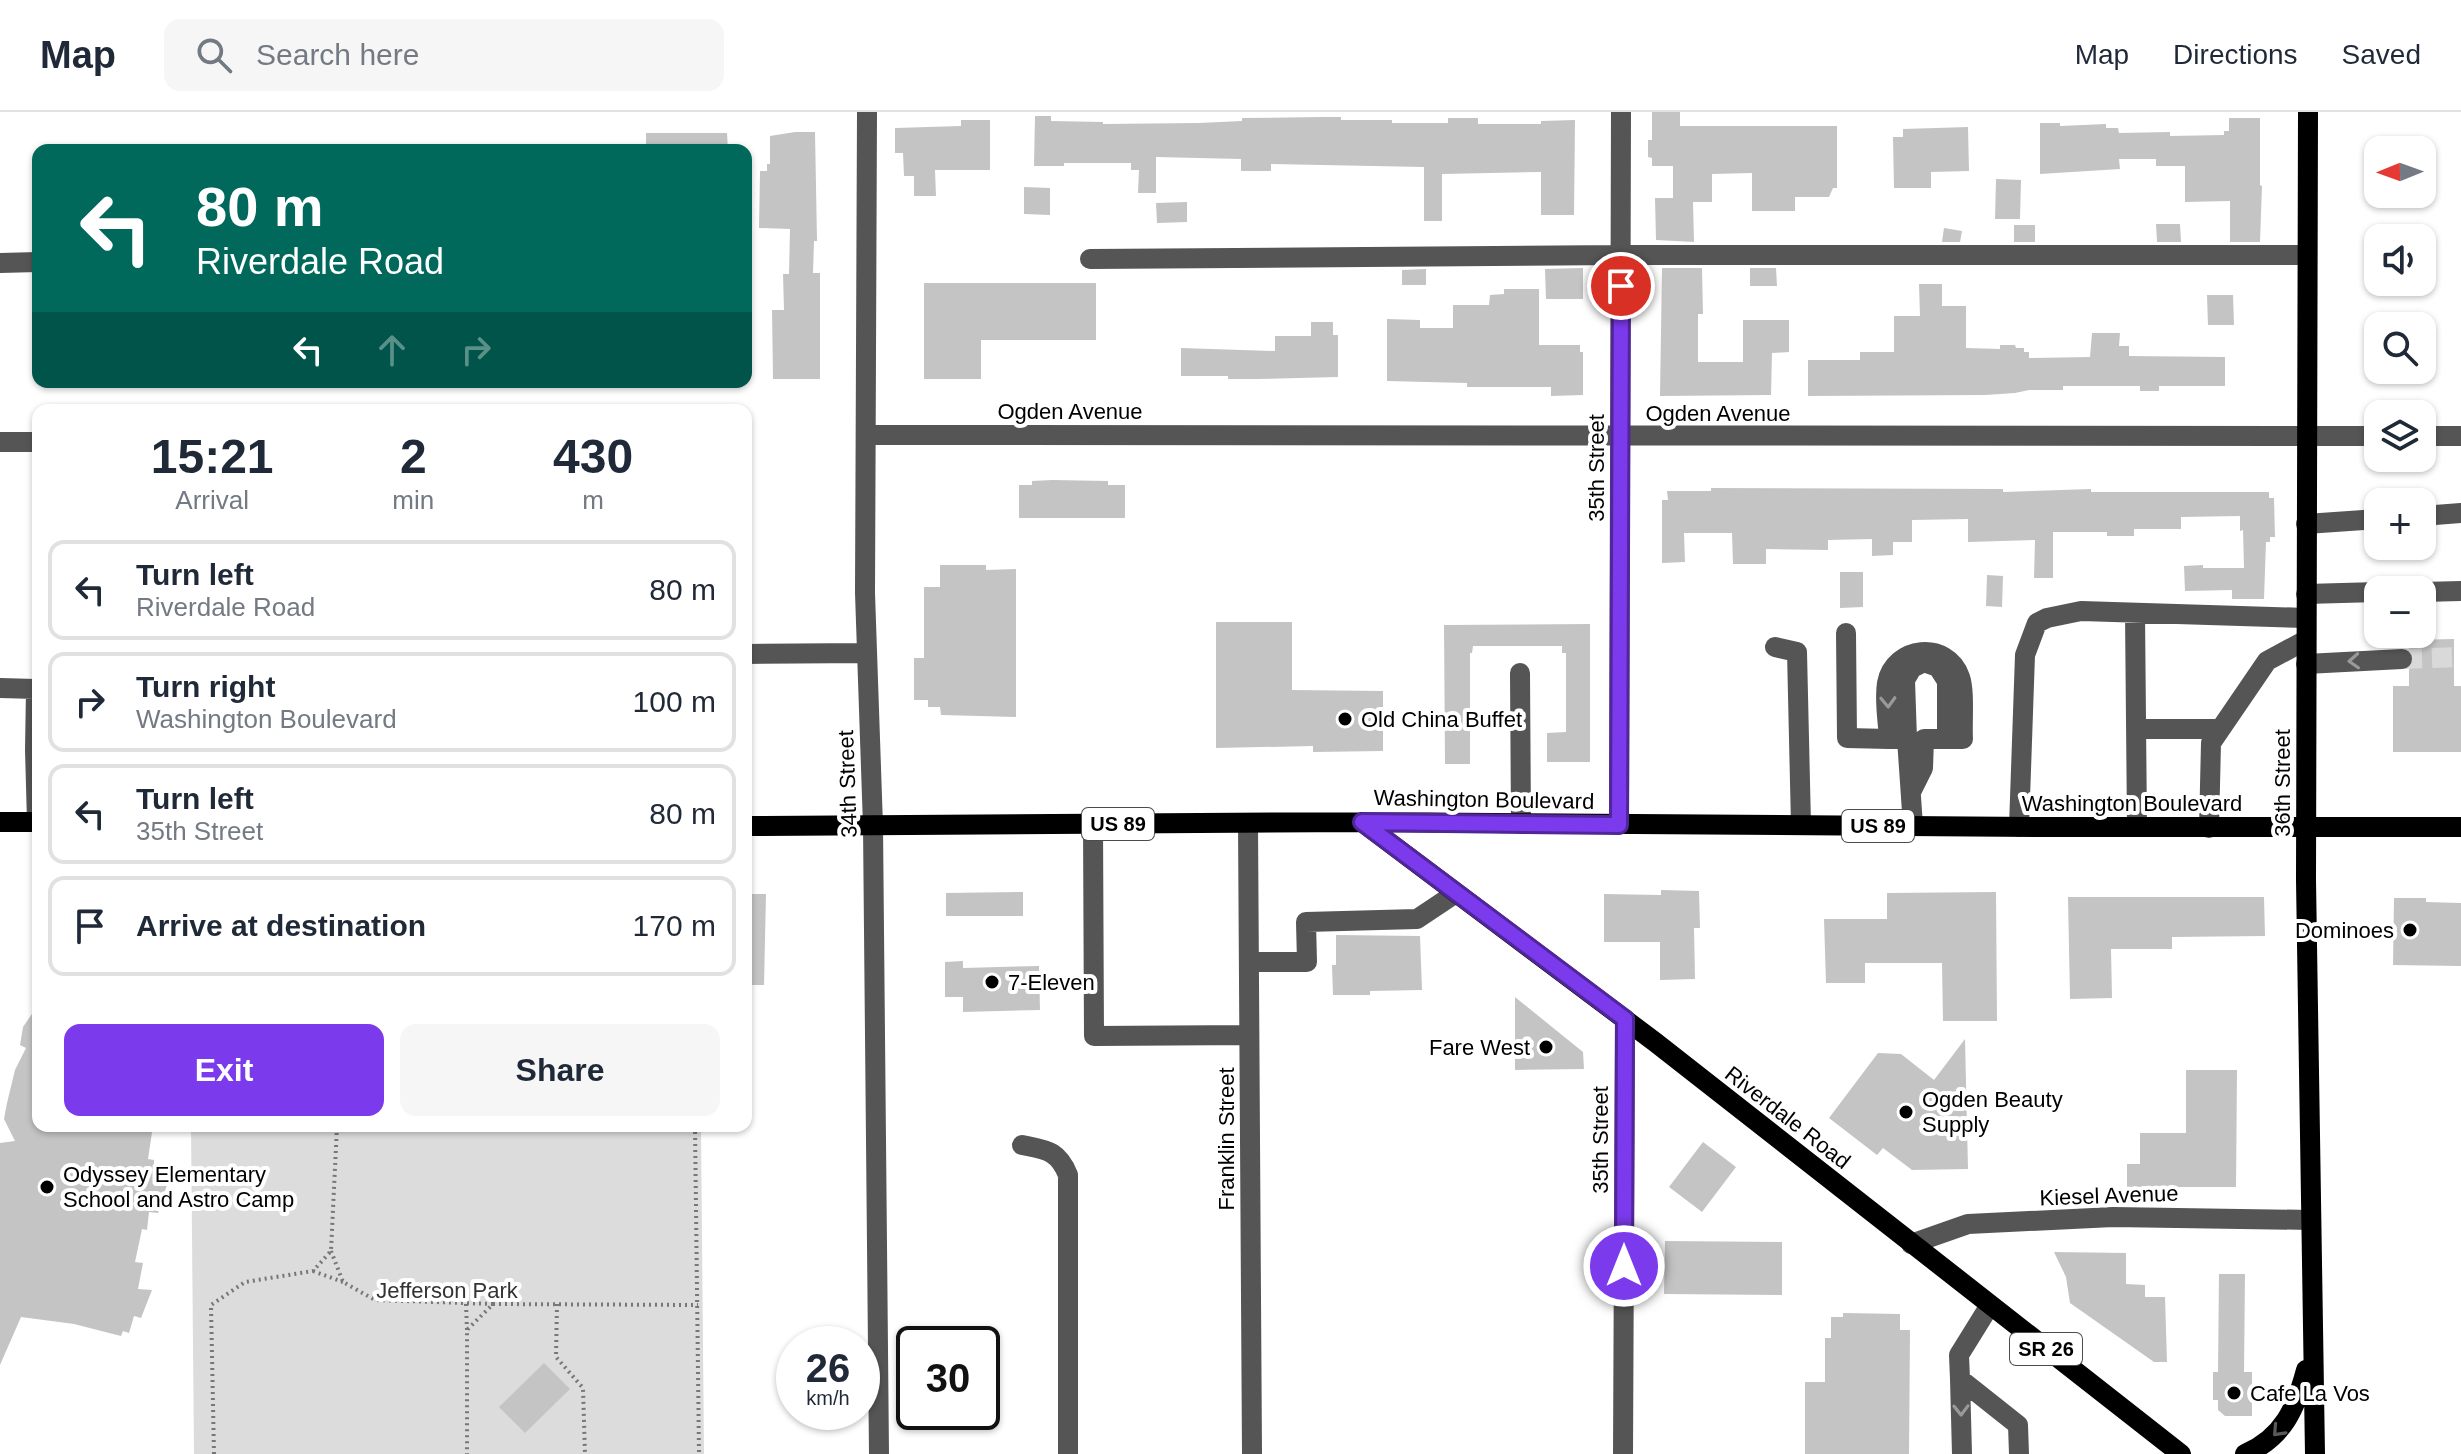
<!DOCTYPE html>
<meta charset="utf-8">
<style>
:root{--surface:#fff;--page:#f6f6f7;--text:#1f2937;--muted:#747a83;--line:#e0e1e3;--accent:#7c3aed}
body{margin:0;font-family:Arial,sans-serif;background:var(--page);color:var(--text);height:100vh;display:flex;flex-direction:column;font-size:30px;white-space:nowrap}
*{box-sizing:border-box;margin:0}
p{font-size:26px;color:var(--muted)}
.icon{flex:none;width:44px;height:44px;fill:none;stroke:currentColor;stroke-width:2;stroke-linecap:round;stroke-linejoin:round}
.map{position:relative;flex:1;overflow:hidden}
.side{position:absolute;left:32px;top:292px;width:720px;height:728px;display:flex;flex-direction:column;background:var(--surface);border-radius:16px;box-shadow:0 2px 6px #0004}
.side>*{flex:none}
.guide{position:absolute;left:32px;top:32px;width:720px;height:244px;border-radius:16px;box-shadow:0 2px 6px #0004;background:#00695c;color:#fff;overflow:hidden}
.needle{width:52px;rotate:269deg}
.tools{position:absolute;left:2364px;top:24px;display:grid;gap:16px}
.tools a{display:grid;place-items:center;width:72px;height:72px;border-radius:16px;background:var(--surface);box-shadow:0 2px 6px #0004;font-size:40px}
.speed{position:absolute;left:776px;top:1214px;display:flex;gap:16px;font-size:40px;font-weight:700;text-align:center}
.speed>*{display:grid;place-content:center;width:104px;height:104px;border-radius:50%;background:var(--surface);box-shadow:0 2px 6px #0004;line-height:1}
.speed small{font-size:20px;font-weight:400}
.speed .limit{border:4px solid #111;border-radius:12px;background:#fff;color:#111}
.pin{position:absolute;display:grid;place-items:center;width:68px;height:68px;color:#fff;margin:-34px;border:4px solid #fff;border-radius:50%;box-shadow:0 2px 8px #0007}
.me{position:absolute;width:88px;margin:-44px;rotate:0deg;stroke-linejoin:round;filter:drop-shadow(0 0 6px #0008)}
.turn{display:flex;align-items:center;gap:28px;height:168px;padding:0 32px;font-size:36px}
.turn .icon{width:104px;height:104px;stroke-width:2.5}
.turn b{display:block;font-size:56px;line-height:68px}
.lanes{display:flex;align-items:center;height:76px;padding:0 32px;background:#0003;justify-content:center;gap:40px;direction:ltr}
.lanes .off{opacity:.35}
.eta{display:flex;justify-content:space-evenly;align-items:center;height:136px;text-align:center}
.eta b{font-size:48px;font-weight:800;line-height:56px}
.primary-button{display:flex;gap:16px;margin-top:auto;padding:16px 32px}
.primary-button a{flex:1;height:92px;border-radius:16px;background:var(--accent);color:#fff;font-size:32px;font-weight:800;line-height:92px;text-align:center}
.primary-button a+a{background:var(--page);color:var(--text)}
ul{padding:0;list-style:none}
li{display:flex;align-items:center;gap:24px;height:100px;margin:0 16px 12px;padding:0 16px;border:4px solid var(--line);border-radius:16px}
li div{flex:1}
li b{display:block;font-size:30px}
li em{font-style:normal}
header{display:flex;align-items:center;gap:48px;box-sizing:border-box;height:112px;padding:0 40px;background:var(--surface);border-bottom:2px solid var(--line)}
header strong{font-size:38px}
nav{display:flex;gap:44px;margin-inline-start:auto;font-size:28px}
.search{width:560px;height:72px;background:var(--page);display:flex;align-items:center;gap:20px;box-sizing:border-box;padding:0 28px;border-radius:16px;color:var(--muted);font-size:30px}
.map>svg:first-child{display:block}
.green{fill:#dcdcdc}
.building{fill:#c4c4c4}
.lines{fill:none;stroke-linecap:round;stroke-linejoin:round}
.minor-tunnel{stroke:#d9d9d9;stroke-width:20;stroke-dasharray:20 10;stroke-linecap:butt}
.path{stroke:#777;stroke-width:4;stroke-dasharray:2 4;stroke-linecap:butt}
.minor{stroke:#555;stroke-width:20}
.major{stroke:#000;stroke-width:20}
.oneway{stroke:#999}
.oneway2{stroke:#595959}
.route-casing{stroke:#51269a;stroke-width:20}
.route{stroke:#7c3aed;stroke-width:14}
.poi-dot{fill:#000;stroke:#fff;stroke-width:3}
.labels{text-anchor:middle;stroke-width:8;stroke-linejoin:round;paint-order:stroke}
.shield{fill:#fff;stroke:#4c4c4c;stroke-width:2}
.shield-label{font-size:20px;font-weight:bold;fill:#000}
.street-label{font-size:22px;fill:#000;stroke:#fff}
.poi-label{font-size:22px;fill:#000;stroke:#fff;text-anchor:start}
.park-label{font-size:22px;fill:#333;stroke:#fff}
</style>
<header>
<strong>Map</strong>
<div class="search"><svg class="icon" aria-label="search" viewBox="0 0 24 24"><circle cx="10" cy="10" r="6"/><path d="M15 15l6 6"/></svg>Search here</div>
<nav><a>Map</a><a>Directions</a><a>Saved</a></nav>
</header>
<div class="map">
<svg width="2461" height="1342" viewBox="0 0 2461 1342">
<rect width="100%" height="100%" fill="#fff"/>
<path class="green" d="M191 1014H701L704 1342H194Z"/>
<path class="building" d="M1652 0H1680V14H1837V76H1833L1829 85H1795V99H1752V61L1712 62V90H1693L1694 130 1656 128 1655 86H1673V54H1652V46L1648 45V28H1652Z
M1035 4H1051V9L1103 10V12L1199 11 1242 9V6L1322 5H1341V8H1392V11H1448V6H1478V12H1541V9L1575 8 1574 103H1541V60L1442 62V109H1424V55L1271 52V59H1241V47L1156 45V81H1138L1139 58H1131V51H1064V54H1034Z
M2229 6H2260V73L2262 74 2260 130H2230V89L2185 90V54H2156V47H2119L2120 57 2040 62V11H2060V14L2106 12V16H2118L2119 21 2170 20V24L2224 23V19H2229Z
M961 8H990V58H935L936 84H914V64H904L903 41H895V16L961 14Z
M1968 15 1969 59 1931 60V76H1894L1893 25H1903V17Z
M795 20H815L817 129H814L813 161H820V267H773L772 198H784L783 162H789L790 117 759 116 760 59H767V52H770V24Z
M646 21H727L728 38H646Z
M1996 67 2021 68 2020 107H1995Z
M1024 75 1050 76V103L1024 102Z
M1187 90V110L1157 111 1156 91Z
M2156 112H2180L2181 130H2157Z
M2014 113H2035V130H2014Z
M1944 116 1962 119 1960 130H1942Z
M1583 156V187H1546L1545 157Z
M1662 156H1702L1703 202H1698V250H1743V208H1789V240L1772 241 1771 283 1660 284Z
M1750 156H1776L1777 174H1750Z
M1426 157V173H1402V158Z
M924 171H1096V228H981V267H924Z
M1919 172H1942V194H1966V236L2000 237V233H2015L2016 236H2024V240H2029V246L2090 245 2092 221H2120L2119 234H2129V244L2225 245V274H2159V279H2140V274H2063V278H2029L2015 281 1985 283 1808 284V248H1860V240H1894V204H1920Z
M1504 177H1539V233H1580V240H1583V283L1551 284V275H1467V271L1387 269V207L1420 208V216H1453V193H1489L1490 183 1504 182Z
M2207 183H2233L2234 213H2208Z
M1311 210H1333V223H1338V265L1257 267H1228V264H1181V236L1275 239V224H1311Z
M1052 368 1108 369V373H1125V406H1019V373H1032V369Z
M1711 376 2003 377V380L2091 377V380H2269V386H2274L2275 425H2270V430H2266L2264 487H2232V478L2185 479 2184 454 2203 453V456H2244L2243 418 2240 419V404L2181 405V417H2134V424H2107V420H2053V466H2034L2035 428 1968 430V407L1912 408V430H1893V443L1872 444V427L1828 428V438L1766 437V452H1733L1732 421H1684L1685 450 1662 451V388H1668L1667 379H1711Z
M940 453H986V458L1016 457V605L941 603 940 595H928V588H914V546H924V475H940Z
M1840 460H1863V495L1840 496Z
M1987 463 2003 464 2002 495 1986 494Z
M1216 510H1292V578L1383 579V639L1313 640V634L1216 636Z
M1590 512V650H1547V621L1566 620V541H1562V534H1473L1472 541H1470V652H1445L1444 513Z
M2454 527V574H2461V640H2393V574H2409V558L2415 547 2409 536V528Z
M1661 778 1699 779 1700 816H1694L1695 867 1660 868V830H1604V782L1661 783Z
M1023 780V804H946V781Z
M1996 780 1997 909H1943L1942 851H1865V871H1826L1824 807H1887V781Z
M746 782H766L764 873H746Z
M2068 785H2264L2265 824 2172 825V837H2111L2112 886 2070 887Z
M2394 786H2426V790L2461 791V854L2393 853Z
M1336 823 1420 824 1422 878 1370 879V883H1333L1332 853H1336Z
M963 849V856L1039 854 1040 898 963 900V885H945V850Z
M1515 885 1583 940 1584 957 1515 958Z
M38 893V1014H153L148 1047 154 1048V1073H167L158 1101 149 1100 147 1118 142 1117 135 1150 143 1151 138 1177 152 1178 141 1206 134 1204 129 1221 123 1219 121 1224 74 1212 21 1205 0 1253V1031L15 1029 4 1007 7 991 15 958 26 936 20 933 23 915Z
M1965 927 1968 1057 1912 1058 1883 1036 1877 1043 1829 1006 1878 941 1901 942 1934 968Z
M2186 958H2237L2236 1075H2127V1052H2140V1021H2186Z
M1703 1030 1736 1055 1702 1100 1669 1075Z
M1665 1129 1782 1130V1183L1664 1182Z
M2054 1140 2126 1141V1172L2145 1173V1185H2165L2167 1250H2154L2070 1191 2066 1165Z
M2219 1162H2245L2244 1260H2252V1304H2225L2218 1298V1288H2213V1260H2218Z
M1843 1201 1900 1202V1218H1910L1909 1342H1805V1270H1825V1226H1831V1205H1843Z
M544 1251 570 1277 525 1321 499 1295Z"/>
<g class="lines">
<path class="minor-tunnel" d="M2402 547 2461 545"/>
<path class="path" d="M695 1014 699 1342
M331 1139 343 1170 375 1188 493 1192 467 1218V1342
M313 1159 343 1170
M466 1192 467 1218
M493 1192 698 1193
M557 1192 556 1245 583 1276 585 1342
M214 1342 211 1193 245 1170 313 1159 331 1139 337 1014"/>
<path class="minor" d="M867 0 865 481 873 714 879 1342
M1090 147 1621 143H2307
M0 151 38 150
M866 323 2378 324
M2422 324H2461
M0 330H38
M2422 404 2461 401
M2306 412 2378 407
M2422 480 2461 479
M2306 482 2378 480
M2135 501 2137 715
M1846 521 1847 626 1889 627
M1775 535 1797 540 1801 713
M746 542 867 541
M2306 552 2402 547
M1520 561 1521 712
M0 576 36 577 35 638
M2136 617H2219
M1907 627 1905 568 1912 556 1924 550 1938 555 1947 569V627
M1912 678 1923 656 1924 627H1963C1962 610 1965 579 1960 565 1947 528 1894 534 1887 571 1884 588 1888 609 1889 627H1907L1913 714
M37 710 35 638H38
M1248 711 1252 1342
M1093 712 1094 924 1249 923
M1619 713 1621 0
M2019 715 2025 543 2037 511 2047 506 2081 499 2306 506
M2209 716 2211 631 2267 549 2306 528
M1249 850H1307L1306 810 1417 807 1456 781
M1022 1033C1046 1038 1058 1038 1068 1063V1342
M1911 1132 1968 1112 2113 1105 2311 1108
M1960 1267 1959 1243 1990 1193
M1623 1342 1625 907
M1962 1342 1960 1267 2018 1313 2019 1342"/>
<path class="major" d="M2308 0 2306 768 2315 1342
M0 710H38
M1362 710 1655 930 2181 1342
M746 714 1362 710 2037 715H2461
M2245 1342C2283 1326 2296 1296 2306 1258"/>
</g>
<defs><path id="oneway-chevron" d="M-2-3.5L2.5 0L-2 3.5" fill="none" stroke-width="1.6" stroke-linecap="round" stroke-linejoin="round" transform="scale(2)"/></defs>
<g class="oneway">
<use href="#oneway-chevron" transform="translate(2354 549) rotate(177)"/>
<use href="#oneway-chevron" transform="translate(1888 590) rotate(88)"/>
<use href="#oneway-chevron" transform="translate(1961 1298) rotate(89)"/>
</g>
<use class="oneway2" href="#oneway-chevron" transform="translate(2278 1319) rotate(133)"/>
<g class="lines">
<defs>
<path id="route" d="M1621 174 1619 713 1362 710 1625 907 1624 1154"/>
</defs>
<use href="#route" class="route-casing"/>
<use href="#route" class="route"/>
</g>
<g class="poi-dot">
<circle cx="1345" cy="607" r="8"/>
<circle cx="2410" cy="818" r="8"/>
<circle cx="992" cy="870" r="8"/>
<circle cx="1546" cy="935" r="8"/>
<circle cx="1906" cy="1000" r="8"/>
<circle cx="47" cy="1075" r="8"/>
<circle cx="2234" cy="1281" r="8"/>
</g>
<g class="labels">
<g class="shield">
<rect x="1082" y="696" width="72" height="32" rx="6"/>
<rect x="1842" y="698" width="72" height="32" rx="6"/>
<rect x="2010" y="1221" width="72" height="32" rx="6"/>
</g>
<g class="shield-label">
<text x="1118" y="719">US 89</text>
<text x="1878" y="721">US 89</text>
<text x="2046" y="1244">SR 26</text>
</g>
<g class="street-label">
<text x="1070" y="307">Ogden Avenue</text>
<text x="1718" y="309">Ogden Avenue</text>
<text transform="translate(1596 356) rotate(-90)" y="8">35th Street</text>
<text transform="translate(2282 671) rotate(-90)" y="8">36th Street</text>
<text transform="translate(847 672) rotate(-92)" y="8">34th Street</text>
<text transform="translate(1484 687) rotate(1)" y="8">Washington Boulevard</text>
<text x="2132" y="699">Washington Boulevard</text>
<text transform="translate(1788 1005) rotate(38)" y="8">Riverdale Road</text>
<text transform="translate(1226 1027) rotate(-90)" y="8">Franklin Street</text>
<text transform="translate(1600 1028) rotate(-90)" y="8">35th Street</text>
<text transform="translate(2109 1083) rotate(-2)" y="8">Kiesel Avenue</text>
</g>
<g class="poi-label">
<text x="1361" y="615">Old China Buffet</text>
<text x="2394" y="826" text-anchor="end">Dominoes</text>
<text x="1008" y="878">7-Eleven</text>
<text x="1530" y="943" text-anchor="end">Fare West</text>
<text x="1922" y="995">Ogden Beauty<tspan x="1922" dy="25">Supply</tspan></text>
<text x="63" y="1070">Odyssey Elementary<tspan x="63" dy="25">School and Astro Camp</tspan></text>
<text x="2250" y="1289">Cafe La Vos</text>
</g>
<g class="park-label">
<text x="447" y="1186">Jefferson Park</text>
</g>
</g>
</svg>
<div class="tools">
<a><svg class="needle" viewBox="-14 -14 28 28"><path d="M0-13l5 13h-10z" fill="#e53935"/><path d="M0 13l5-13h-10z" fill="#747a83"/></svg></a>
<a><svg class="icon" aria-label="sound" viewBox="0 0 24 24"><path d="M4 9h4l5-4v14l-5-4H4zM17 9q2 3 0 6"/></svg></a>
<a><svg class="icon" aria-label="search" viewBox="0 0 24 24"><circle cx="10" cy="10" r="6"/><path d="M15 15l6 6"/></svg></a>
<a><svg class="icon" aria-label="layers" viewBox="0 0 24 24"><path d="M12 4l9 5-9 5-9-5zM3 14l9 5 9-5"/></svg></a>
<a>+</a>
<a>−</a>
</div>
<div class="speed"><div>26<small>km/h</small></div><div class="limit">30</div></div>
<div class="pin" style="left:1621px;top:174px;background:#d93025"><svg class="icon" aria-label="arrive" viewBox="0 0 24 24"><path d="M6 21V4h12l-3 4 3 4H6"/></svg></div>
<svg class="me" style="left:1624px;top:1154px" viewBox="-20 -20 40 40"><circle r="17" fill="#7c3aed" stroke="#fff" stroke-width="3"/><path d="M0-11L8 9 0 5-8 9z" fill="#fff"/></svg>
<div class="guide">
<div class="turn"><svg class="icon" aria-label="left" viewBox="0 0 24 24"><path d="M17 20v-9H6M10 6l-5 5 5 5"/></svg><div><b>80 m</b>Riverdale Road</div></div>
<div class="lanes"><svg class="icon" aria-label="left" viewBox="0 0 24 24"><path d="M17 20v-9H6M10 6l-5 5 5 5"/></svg><svg class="icon off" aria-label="ahead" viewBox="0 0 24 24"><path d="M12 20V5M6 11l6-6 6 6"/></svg><svg class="icon off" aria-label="right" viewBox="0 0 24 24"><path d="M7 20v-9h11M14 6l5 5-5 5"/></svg></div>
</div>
<section class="side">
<div class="eta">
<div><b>15:21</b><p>Arrival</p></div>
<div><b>2</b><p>min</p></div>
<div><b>430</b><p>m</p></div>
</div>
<ul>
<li><svg class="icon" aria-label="left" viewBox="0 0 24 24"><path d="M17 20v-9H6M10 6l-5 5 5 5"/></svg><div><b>Turn left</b><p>Riverdale Road</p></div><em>80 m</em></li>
<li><svg class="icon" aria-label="right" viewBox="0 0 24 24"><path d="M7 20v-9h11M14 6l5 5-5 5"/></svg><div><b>Turn right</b><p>Washington Boulevard</p></div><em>100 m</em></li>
<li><svg class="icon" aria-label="left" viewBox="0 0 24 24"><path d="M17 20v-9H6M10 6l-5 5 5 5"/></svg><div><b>Turn left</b><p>35th Street</p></div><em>80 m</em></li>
<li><svg class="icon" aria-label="arrive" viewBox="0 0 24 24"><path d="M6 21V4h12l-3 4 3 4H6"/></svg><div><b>Arrive at destination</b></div><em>170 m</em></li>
</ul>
<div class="primary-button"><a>Exit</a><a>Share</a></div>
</section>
</div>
